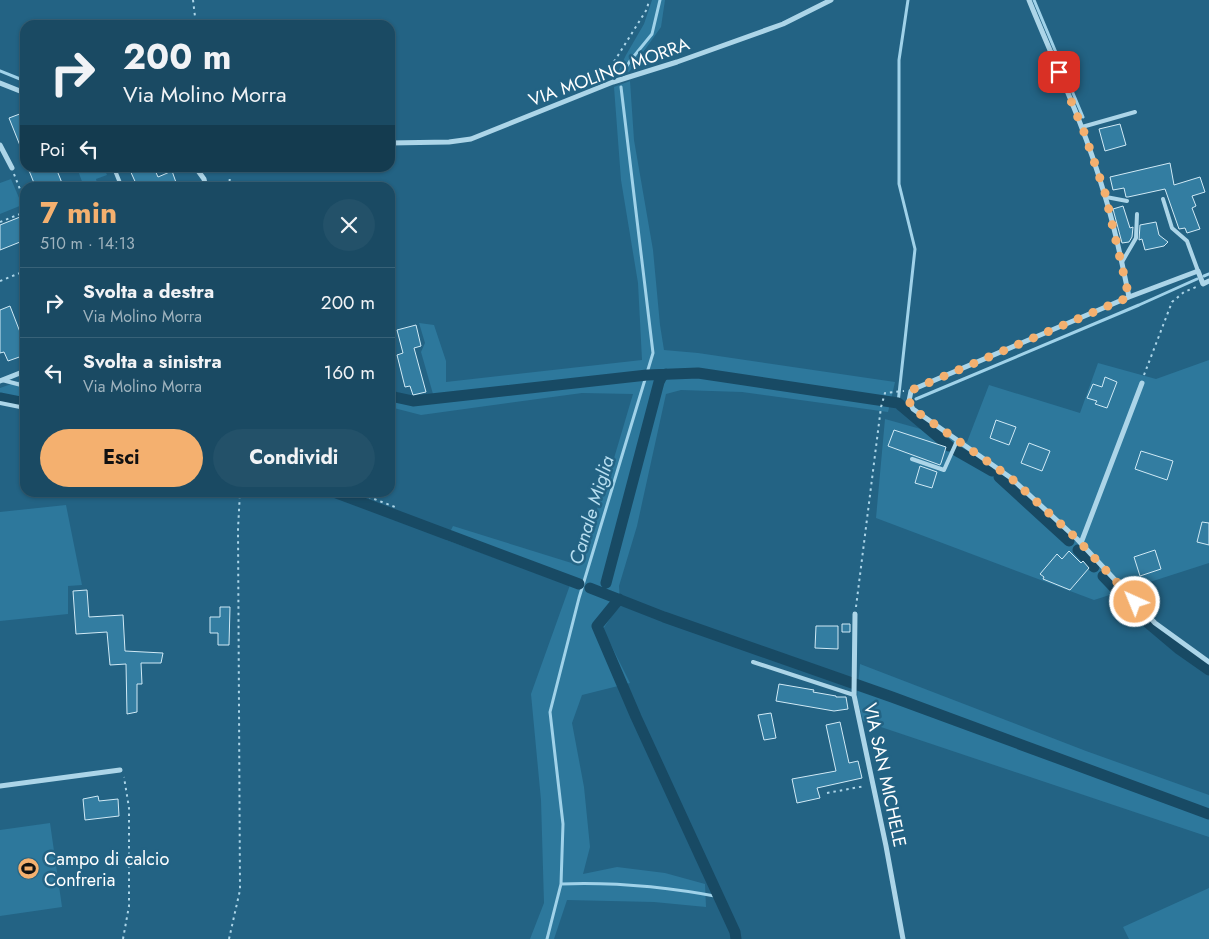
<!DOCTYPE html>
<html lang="it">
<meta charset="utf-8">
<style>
:root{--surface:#1a4a63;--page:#235169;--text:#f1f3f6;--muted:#9fb3be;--line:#386278;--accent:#f4b06f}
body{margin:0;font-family:Jost,sans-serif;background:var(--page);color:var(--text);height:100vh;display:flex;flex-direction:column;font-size:19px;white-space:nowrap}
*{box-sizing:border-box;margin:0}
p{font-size:16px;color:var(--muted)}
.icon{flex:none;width:28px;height:28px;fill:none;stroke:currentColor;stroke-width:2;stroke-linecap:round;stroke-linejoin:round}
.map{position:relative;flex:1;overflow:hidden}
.drawer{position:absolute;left:20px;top:182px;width:375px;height:315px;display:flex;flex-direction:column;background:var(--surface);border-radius:15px;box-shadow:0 1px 4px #0004,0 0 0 1px var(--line)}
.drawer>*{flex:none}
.top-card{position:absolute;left:20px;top:20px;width:375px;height:152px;border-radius:15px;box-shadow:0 1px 4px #0004,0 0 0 1px var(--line);background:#1a4a63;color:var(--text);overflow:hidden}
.pin{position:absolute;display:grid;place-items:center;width:42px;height:42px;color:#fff;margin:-21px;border-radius:10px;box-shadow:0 2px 8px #0006}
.me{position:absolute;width:55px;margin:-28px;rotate:316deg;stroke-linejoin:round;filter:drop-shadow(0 0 4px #0008)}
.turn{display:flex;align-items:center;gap:18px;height:105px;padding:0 20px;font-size:22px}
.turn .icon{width:65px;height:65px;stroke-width:2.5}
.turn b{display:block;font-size:35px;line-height:42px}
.then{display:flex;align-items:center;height:48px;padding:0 20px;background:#0003;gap:10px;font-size:19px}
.round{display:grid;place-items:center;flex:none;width:52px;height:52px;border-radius:26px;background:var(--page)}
.overview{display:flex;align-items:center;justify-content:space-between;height:85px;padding:0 20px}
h1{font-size:30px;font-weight:700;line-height:38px;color:var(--accent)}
.primary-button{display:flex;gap:10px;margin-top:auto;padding:10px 20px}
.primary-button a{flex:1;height:58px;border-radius:30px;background:var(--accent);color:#111;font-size:20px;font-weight:700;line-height:58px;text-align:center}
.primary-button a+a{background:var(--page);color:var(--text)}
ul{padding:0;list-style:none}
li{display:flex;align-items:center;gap:15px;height:70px;padding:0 20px;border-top:1px solid var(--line)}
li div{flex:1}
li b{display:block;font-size:19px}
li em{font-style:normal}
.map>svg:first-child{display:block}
.green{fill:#2d789c}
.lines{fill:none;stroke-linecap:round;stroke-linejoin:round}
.stream{stroke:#a0d2e9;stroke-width:3}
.canal{stroke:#184a64;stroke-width:11}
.building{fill:#337da1;stroke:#d0eaf6}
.path{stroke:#acd5e8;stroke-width:2;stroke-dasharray:2.5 4;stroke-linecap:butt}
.service{stroke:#acd5e8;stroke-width:4}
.minor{stroke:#acd5e8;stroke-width:5}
.route{stroke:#f4b06f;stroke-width:9;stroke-dasharray:0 16.2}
.labels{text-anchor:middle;stroke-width:5;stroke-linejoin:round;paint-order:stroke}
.street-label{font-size:18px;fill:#fff;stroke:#236384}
.poi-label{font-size:18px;fill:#fff;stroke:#236384;text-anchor:start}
.water-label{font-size:19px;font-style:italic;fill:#b7def0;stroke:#236384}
</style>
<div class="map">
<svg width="1209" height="939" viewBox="0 0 1209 939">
<rect width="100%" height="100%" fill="#236384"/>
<path class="green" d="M652 0H665L661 27 629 72 617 74 626 55 644 24Z
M630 81 634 140 653 250 660 325 664 350 698 353 895 382 888 412 742 392 681 390 666 394 637 526 619 586 620 604 603 629 630 683 582 695 572 723 584 787 590 847 583 874 617 867 665 873 705 884 706 907 654 902 567 900 554 939H530L544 903 541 800 531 694 570 585 446 540 453 526 578 565 612 465 633 394 582 393 421 415 390 407V390L415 398 433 394 421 352 425 343 419 323 434 325 446 361V382L642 360 638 283 621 180 614 87Z
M77 168H104L107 175 96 179 98 187H84Z
M11 179 22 205 0 214V183Z
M1209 360V563L1094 600 876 518 885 419 967 442 989 385 1080 413 1098 363 1156 379Z
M25 379V400L0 394V388Z
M66 505 82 585 68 586V614L0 621V512Z
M860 664 1086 751 1209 795V837L863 721 857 698Z
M50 823 62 907 0 916V830Z
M1209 888V939H1129L1123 927Z"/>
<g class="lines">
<path class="stream" d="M1034 0 1083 117
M0 71 25 81
M624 71 630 61 652 34 660 0
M1204 276 1209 274
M916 399 1139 305 1197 279
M898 403 915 249 899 184V60L908 0
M561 884C614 882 667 887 720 897
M547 939 561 884 563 824 550 712 579 598 653 353 621 87"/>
<path class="canal" d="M390 396 413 401 647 375 698 373 898 403 949 446
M0 398 25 403
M957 451 992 471
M999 477 1069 541
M334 492 579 584
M1078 550 1094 567
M1103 576 1147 622 1179 649 1209 670
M606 583 659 382 662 376 666 374
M590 588 664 617 892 697 1209 814
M619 599 597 626 636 717 735 932 736 939"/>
</g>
<path class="building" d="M25 112V158L9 118Z
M1120 124 1126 145 1105 151 1099 129Z
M1170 163 1174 185 1200 177 1205 192 1192 196 1196 206 1192 208 1200 229 1187 233 1185 228 1179 229 1165 189 1128 197H1126L1124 188 1113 190 1110 177Z
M28 168H56L64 188H36Z
M129 168H154L158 177 172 171 178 188H155L153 182 138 188Z
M1123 206 1130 228 1133 227 1132 237 1129 242 1122 243 1113 209Z
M20 217 25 229V240L0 250V225Z
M1156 222 1159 235 1168 242 1164 246 1145 250 1142 239 1139 240 1140 225Z
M10 306 25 345V355L8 361 4 352 0 353V310Z
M416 325 421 346 414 348 426 392 413 395 410 386 405 387 397 355 403 353 397 330Z
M1105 377 1117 382 1107 408 1095 404 1097 401 1087 398 1093 384 1102 387Z
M996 420 1016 427 1009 445 990 438Z
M894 430 946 447 941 463 940 465 888 446Z
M1029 443 1050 451 1042 471 1021 463Z
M1141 451 1173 461 1167 480 1135 469Z
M920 466 937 472 932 488 915 483Z
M1202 522 1209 523V545L1197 542Z
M1155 550 1161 569 1140 576 1134 557Z
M1069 551 1081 563 1083 561 1089 568 1070 590 1043 579 1044 577 1040 574 1057 554 1062 559Z
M87 590 89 617 123 615 125 651 163 653 161 663H141L142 684H137V712L127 714 126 664 110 665 107 632 76 634 73 591Z
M220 607H230L229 645H218V633H210V617H220Z
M842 624H850V632H842Z
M816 626H838V649L815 648Z
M779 684 814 690 813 692 836 696V697H846L848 709 834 711 776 701Z
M771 713 776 738 764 740 758 715Z
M840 722 849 763 858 761 862 778 817 788 820 798 797 803 792 779 836 771 826 725Z
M98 796 99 801 118 799 119 816 85 820 83 799Z"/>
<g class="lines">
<path class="path" d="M193 0 196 25
M613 74 612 65 647 9 649 0
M14 174 25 202
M229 188 230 176
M0 222 25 212
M0 281 25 271
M1144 375 1172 302 1184 292 1196 287
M356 492 395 507
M856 607 881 407 885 393 904 391
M827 793 865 786
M123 939 129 906V808L124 777
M229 939 240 890 238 529 240 492"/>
<path class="service" d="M1082 127 1135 112
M114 168 120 183 134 188
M1106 197 1127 201
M1163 199 1172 228 1187 241 1198 271
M1122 262 1136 238 1137 214
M2 380 25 386
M0 403 25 408
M912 459 944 470 957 441
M753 662 854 695"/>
<path class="minor" d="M1029 0C1055 64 1085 127 1104 193 1115 227 1122 262 1129 297
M0 83 25 93
M390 143 449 142 471 139 613 82 677 62 783 24 831 0
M0 145 12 168
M196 168H241
M196 168 204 179 206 188
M1209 281 1203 284 1198 271 1129 297 914 389 911 391 909 401 913 409 1011 478 1077 539 1155 623 1209 662
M0 381 25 371
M1081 543 1142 383
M855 614 854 695 886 846 903 939
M0 786 120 770"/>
</g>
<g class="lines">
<path class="route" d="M1059 72 1084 132 1105 193 1129 297 914 389 911 391 909 401 913 409 1011 478 1077 539 1135 602"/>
</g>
<defs>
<symbol id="stadium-disc" viewBox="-11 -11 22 22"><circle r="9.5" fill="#f4b06f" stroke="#236384"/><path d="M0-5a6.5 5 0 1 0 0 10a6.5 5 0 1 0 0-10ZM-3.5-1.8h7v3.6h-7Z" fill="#111"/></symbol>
</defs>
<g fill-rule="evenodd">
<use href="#stadium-disc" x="16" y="856" width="25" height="25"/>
</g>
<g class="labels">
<g class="street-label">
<text transform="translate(609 72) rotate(-20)" y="6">VIA MOLINO MORRA</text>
<text transform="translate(885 775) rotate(78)" y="6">VIA SAN MICHELE</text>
</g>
<g class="poi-label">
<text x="44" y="865">Campo di calcio<tspan x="44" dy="21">Confreria</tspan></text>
</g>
<g class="water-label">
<text transform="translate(591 510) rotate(-73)" y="7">Canale Miglia</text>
</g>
</g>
</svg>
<div class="pin" style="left:1059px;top:72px;background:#d93025"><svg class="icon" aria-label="arrive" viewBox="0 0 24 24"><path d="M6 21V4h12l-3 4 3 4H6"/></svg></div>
<svg class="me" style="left:1135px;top:602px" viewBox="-20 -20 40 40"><circle r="17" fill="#f4b06f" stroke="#fff" stroke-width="3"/><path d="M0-11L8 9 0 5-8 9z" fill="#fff"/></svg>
<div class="top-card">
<div class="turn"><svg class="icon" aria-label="right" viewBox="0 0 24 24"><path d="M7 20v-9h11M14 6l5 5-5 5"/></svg><div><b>200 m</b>Via Molino Morra</div></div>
<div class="then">Poi<svg class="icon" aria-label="left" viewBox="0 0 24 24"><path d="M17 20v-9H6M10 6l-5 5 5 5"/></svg></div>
</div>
<section class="drawer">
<div class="overview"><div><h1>7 min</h1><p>510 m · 14:13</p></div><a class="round"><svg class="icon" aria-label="close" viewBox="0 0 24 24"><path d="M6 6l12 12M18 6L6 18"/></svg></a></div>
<ul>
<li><svg class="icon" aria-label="right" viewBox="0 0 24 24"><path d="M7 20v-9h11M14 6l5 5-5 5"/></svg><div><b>Svolta a destra</b><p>Via Molino Morra</p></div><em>200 m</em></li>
<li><svg class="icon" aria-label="left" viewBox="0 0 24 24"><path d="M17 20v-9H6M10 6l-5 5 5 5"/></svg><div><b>Svolta a sinistra</b><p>Via Molino Morra</p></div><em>160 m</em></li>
</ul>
<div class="primary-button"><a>Esci</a><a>Condividi</a></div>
</section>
</div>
